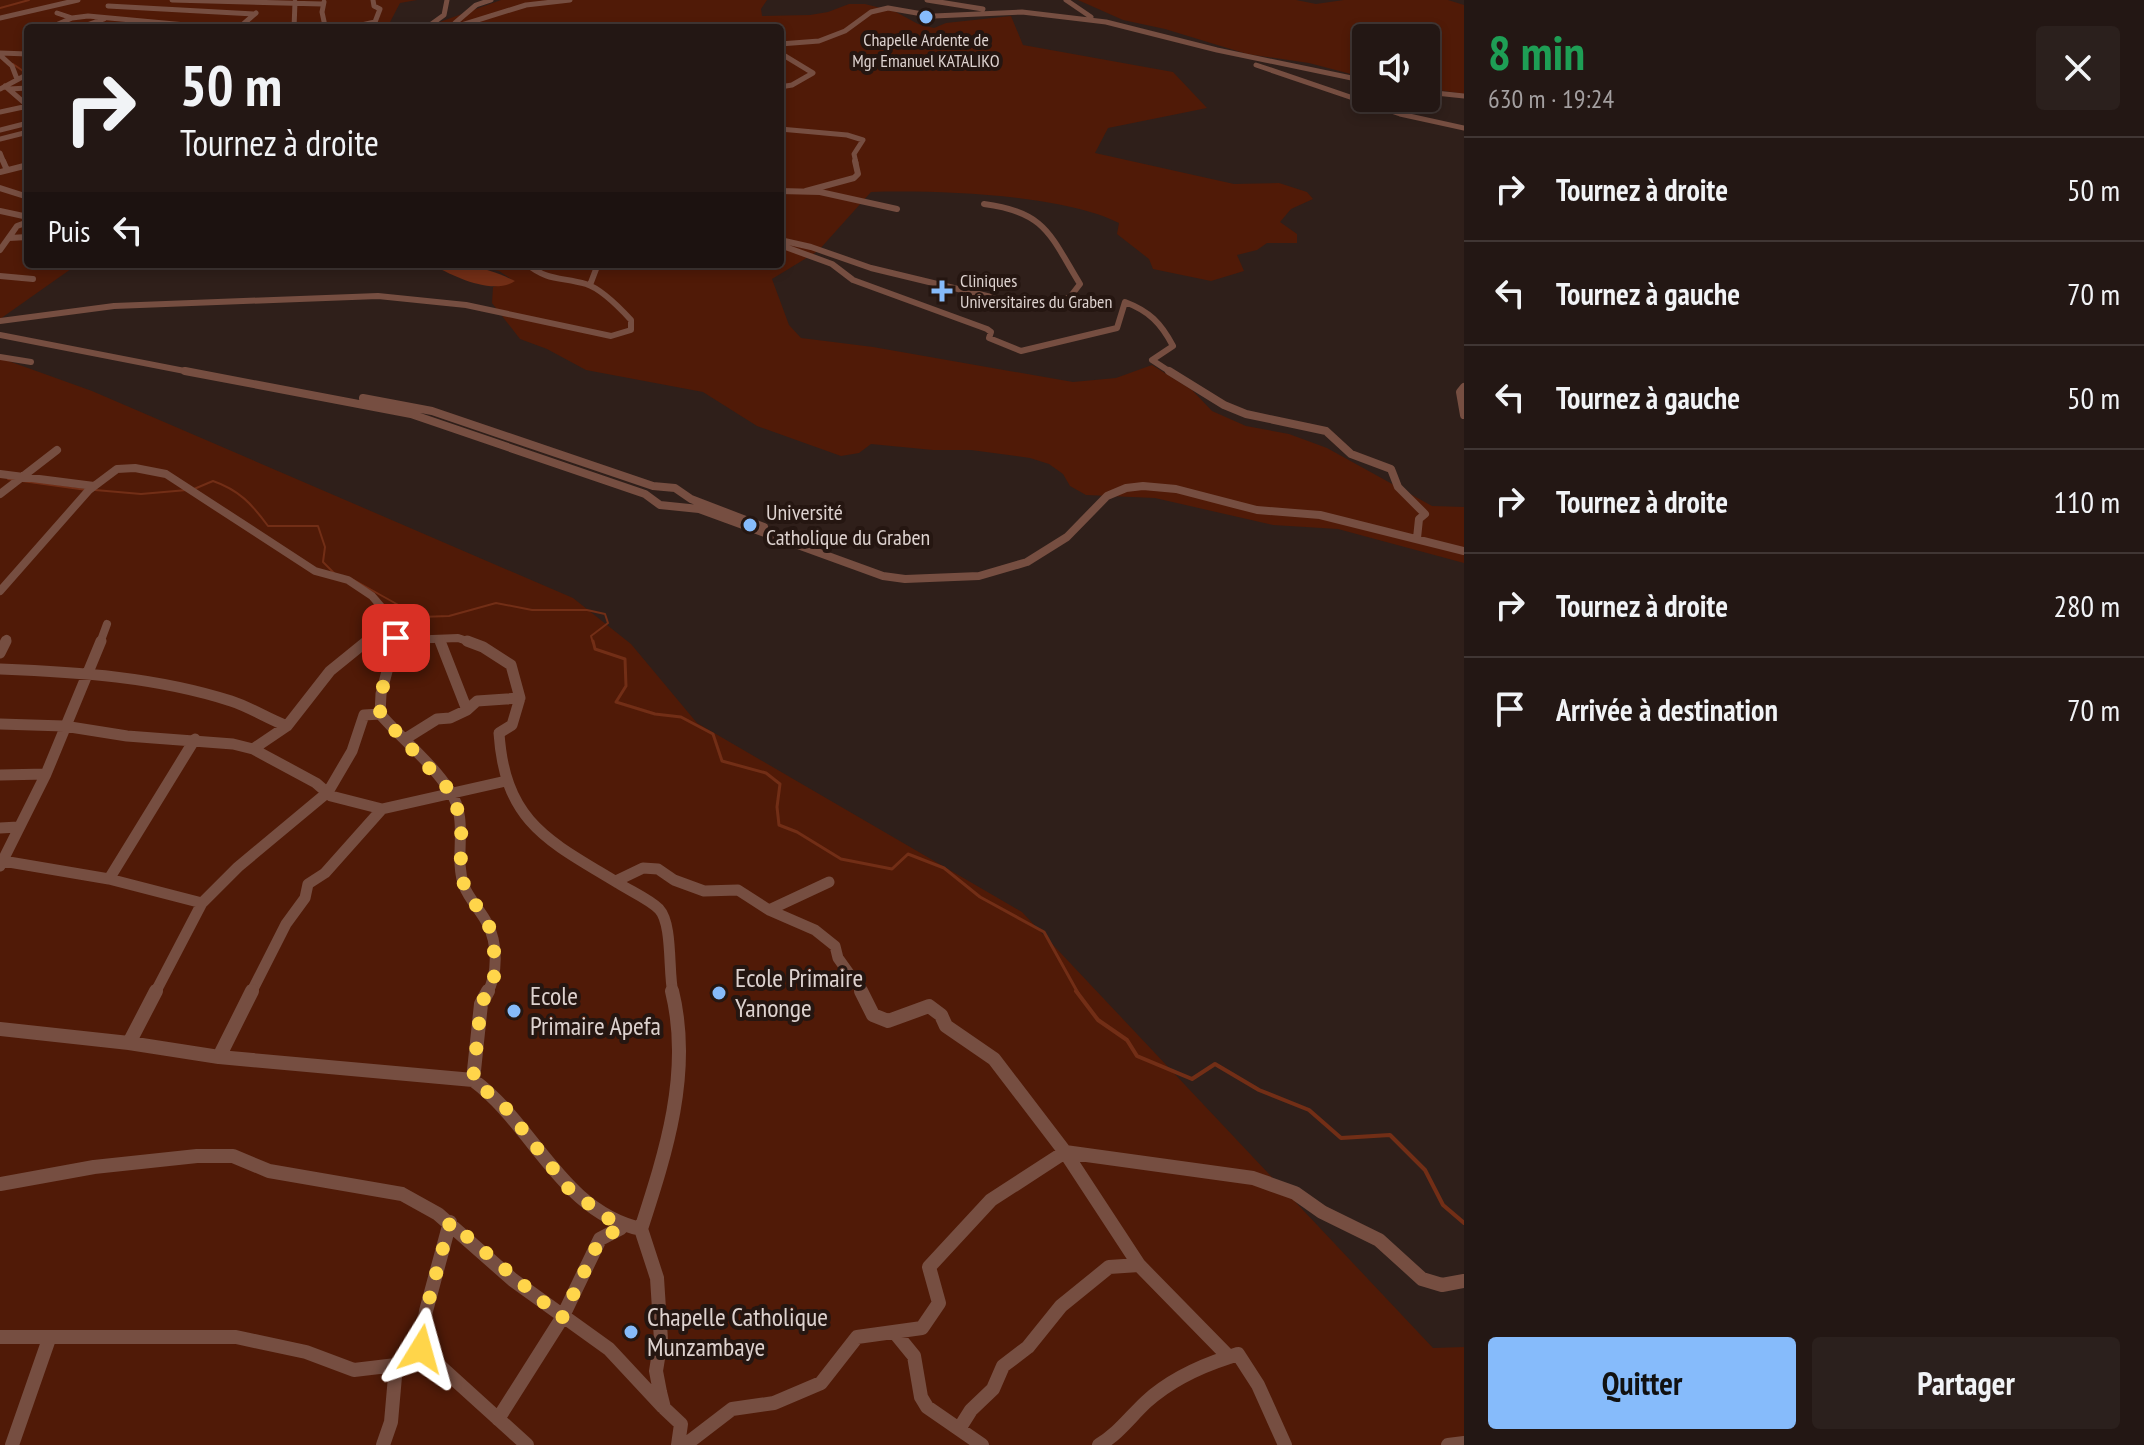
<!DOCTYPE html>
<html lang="fr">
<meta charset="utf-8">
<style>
:root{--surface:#231714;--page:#2b201d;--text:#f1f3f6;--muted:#a39fa0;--line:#403634;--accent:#86bbfb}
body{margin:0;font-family:"PT Sans Narrow",sans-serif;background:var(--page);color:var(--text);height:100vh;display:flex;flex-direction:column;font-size:30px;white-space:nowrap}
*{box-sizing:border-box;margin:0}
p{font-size:26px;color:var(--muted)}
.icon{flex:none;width:44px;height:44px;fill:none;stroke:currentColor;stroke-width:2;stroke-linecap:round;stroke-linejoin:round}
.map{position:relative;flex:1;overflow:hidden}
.details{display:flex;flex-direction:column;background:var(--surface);width:680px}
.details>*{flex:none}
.guide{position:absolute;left:24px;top:24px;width:760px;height:244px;border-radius:8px;box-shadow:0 4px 12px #0003,0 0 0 2px var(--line);background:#231714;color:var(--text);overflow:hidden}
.buttons{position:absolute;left:1352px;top:24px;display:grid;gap:16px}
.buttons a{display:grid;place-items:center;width:88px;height:88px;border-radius:8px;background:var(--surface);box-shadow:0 4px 12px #0003,0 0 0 2px var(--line);font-size:40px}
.pin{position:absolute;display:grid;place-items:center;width:68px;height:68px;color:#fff;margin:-34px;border-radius:16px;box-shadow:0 4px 12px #0006}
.me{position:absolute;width:88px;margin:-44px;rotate:8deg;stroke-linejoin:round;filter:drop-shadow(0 0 6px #0008)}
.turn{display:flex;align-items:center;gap:28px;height:168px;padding:0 24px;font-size:36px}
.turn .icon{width:104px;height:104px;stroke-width:2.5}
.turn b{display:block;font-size:56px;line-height:68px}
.then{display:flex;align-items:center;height:76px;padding:0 24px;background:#0003;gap:16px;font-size:30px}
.round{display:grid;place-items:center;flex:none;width:84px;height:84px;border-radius:8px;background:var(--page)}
.summary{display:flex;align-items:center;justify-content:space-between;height:136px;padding:0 24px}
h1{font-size:48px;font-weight:700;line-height:60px;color:#1e9e55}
.action{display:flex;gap:16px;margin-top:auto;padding:16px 24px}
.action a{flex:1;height:92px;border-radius:8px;background:var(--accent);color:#111;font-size:32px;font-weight:700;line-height:92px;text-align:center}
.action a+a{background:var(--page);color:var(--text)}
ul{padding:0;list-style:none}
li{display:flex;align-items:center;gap:24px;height:104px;padding:0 24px;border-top:2px solid var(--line)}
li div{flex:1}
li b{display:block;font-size:30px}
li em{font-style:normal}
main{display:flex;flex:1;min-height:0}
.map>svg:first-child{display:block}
.green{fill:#501a07}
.water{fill:#722e16}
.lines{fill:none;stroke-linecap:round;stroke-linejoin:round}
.stream-far2{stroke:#722e16;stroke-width:2}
.stream-far1{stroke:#722e16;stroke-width:3}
.stream{stroke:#722e16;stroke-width:4}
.minor-far4{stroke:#764e41;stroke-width:5}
.minor-far3{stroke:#764e41;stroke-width:6}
.minor-far2{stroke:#764e41;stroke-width:8}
.minor-far1{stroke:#764e41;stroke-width:11}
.minor{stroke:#764e41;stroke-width:14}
.route{stroke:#ffd54a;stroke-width:14;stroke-dasharray:0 25.2}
.poi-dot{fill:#86bbfb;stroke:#251611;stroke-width:3}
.labels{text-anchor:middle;stroke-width:8;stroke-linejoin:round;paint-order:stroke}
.far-poi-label{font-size:18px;fill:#ddd2cf;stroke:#251611}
.poi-label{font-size:22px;fill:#ddd2cf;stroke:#251611;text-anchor:start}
.near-poi-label{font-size:26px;fill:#ddd2cf;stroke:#251611;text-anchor:start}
</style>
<main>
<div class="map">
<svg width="1464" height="1445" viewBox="0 0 1464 1445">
<rect width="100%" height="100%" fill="#2f1f1a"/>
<path class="green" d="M0 0H417L400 3 387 28H28V264H78L0 319Z
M501 0H767L761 9 762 16 810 15 828 12 849 4H865L896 12 918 24 934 28 946 23 1011 16 1023 45 1173 72 1207 108 1108 128 1095 153 1234 184 1279 183 1307 192 1313 199 1291 209 1280 222 1297 234V243H1267L1257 250 1237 255 1244 271 1211 281 1153 269 1149 259 1117 234 1119 223C1061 194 936 190 871 192L818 251 772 279 789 325 801 338 873 347 1073 382 1116 378 1152 365 1192 390 1212 411 1246 426 1289 434 1327 448 1432 506 1464 507V563L1338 529 1273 525 1155 498 1086 495 1070 486 1063 474 1049 464 1030 458 971 450H933L871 444 859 453 841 456 757 426 703 392 586 370 547 349 520 339 492 303 493 287 514 281 499 271 471 264H780V28H423Z
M1078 0H1296L1316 4 1344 0H1448L1464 5V94L1426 88V38H1366V78L1309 63 1247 54 1165 29 1123 20Z
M0 358 92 391 573 598 631 644 697 723 1022 912 1433 1348 1464 1347V1445H0Z"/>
<path class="water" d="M431 264C465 264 484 266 515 281 492 296 453 276 431 264Z"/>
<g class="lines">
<path class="stream-far2" d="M0 8 29 0
M13 64 26 73
M8 479 87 490
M194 489 213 481C239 490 252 504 268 526H318L325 547 323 562 335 574
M95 490 141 494 187 490
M350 578 420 617 449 616 496 603 532 610H587L605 614 608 623 591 636 593 643"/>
<path class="stream-far1" d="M593 641 595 649 625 659 626 686 616 702 655 714 681 717 713 734 722 761 766 773 780 784 777 807 779 825 797 832 841 859 892 869 908 854 944 868 980 897 1044 932 1078 993"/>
<path class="stream" d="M1076 991 1098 1020 1127 1040 1137 1056 1192 1079 1215 1064 1259 1090 1309 1110 1341 1138 1390 1135 1425 1170 1443 1205 1464 1223"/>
<path class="minor-far4" d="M172 0 322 4
M927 0 983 9
M1066 0 1091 17
M324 2 322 12 325 26 329 28
M108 6 254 14
M57 13 72 18 88 16 218 28
M0 18 78 0
M455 23 476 5 491 0
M241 26 256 13
M49 28 72 18H69
M78 28 104 19
M221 28H255
M294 28 295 2
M348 28 375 22 380 9 374 6 373 0
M426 28 444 15 447 0
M452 28 526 5 570 0
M780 44 819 41 845 31 871 12 888 8 934 16 1022 12 1106 22 1217 50 1366 81
M0 53 28 54
M780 53 813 73 792 85 780 87
M0 55 12 66 17 79
M1256 65 1400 114 1464 128
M5 86 28 106
M0 89 28 74
M9 89 28 88
M1426 92 1464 96
M0 112 28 106
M780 129 847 135 863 140 854 154 856 163
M0 130 28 123
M0 139 28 132
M0 153 4 163"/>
<path class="minor-far3" d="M3 161 7 170
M0 172 28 165
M0 188 28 197
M780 191 820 192 897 209
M806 191 854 178 858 174 855 161
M0 211 28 217
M9 238 28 237
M780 240 811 247 871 268 1016 303H1055L1070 297 1080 284C1050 235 1046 212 984 204
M780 245 832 264 853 280 987 329 991 332 989 338 1021 351 1117 328 1125 302C1149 311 1161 323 1173 346L1152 360 1172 373
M0 250 17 226 28 222
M0 276 33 279
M590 285 598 264
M0 321 114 306 378 296 466 305 611 336 631 330V320C620 308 602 289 586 284 562 277 547 281 527 264
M0 335 195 373
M0 357 31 362"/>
<path class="minor-far2" d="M185 371 411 414 645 494 660 505 699 509 883 576 905 579 979 576 1027 562 1067 537 1107 496 1126 488 1143 486 1176 489 1257 510 1320 515 1464 551
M1169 371 1224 405 1246 414 1326 431 1351 454 1391 469 1398 487 1425 514 1419 519 1417 538
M1464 387 1460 392 1464 415
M363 398 432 411 653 486 675 488 691 499 764 527
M0 474 94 486
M0 494 57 450
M0 591 89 490 117 469 135 468 166 474 315 571 348 580 372 596 384 610 385 617 379 616V632L407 640 458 638 473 643
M5 643 7 639
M100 643 107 624
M365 643 379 632
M395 643 396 638"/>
<path class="minor-far1" d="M395 641 381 694 380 714C402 739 432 763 450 791 470 821 453 855 464 886 469 899 481 911 487 923 498 943 498 975 487 993
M440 641 467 710
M467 641 483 647 511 665 520 698 512 725 499 733C505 823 549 841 618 883 630 891 649 899 659 909 673 924 668 972 673 993
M0 653 6 641
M0 669C78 672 156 677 231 701 250 707 268 719 287 726
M0 724 64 726 127 736 233 744 253 749 316 783 331 796 382 809 506 781
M405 739 437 719 450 718 467 710 477 701 520 698
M253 749 287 726 330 671 367 641
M0 775 46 774
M0 828 18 827
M3 861 109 879 202 903
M0 866 46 774 101 641
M109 879 195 739
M616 881 643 868 658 869 674 880 704 891 738 890 769 910 815 930 835 946 838 958 863 993
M769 910 829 882
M155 993 202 903 238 867 328 792 352 751 364 715 380 714
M251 993 286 924 305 898 308 884 325 873 382 809"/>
<path class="minor" d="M861 991 873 1015 888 1021 929 1006 941 1015 946 1026 994 1059 1065 1152 1139 1265 1229 1357 1238 1354 1258 1385 1285 1445
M0 1029 129 1043 219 1057 473 1080C535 1126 561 1211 641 1229L657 1278 661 1340 656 1371 660 1392 664 1408 681 1424 678 1445
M129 1043 156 991
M219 1057 252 991
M473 1080 481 1004 488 991
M0 1184 94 1167 197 1156H233L269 1171 402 1194 438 1214 513 1280 609 1349 663 1407
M641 1229C666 1152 692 1072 672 991
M896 1334 914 1356 921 1397 927 1407 982 1445
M0 1337H236L306 1352 354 1370 396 1365
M421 1349 527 1445
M498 1419 562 1318 600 1239 621 1228
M959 1429 971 1410 993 1389 1003 1366 1028 1347 1061 1306 1109 1267 1139 1265
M12 1445 49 1339
M383 1445 391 1422 396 1365 421 1349 426 1311 450 1222
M685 1445 732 1409 774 1403 821 1383 857 1337 922 1328 939 1303 929 1267 991 1200 1065 1152 1253 1178 1295 1193 1322 1212 1379 1240 1422 1279 1442 1285 1464 1281
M1099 1445C1118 1434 1130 1417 1146 1402 1170 1380 1198 1367 1229 1357
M1448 1445 1464 1443"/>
</g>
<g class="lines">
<path class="route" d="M396 638 381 694 380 714 451 792 462 822 460 851 464 886 489 926 494 951V981L481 1004 473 1080 504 1106 569 1189 621 1228 600 1239 562 1318 450 1222 426 1311 421 1349"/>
</g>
<g class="poi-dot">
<circle cx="926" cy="17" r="8"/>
<path d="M938 279h8v8h8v8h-8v8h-8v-8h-8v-8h8z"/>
<circle cx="750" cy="525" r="8"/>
<circle cx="719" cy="993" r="8"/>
<circle cx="514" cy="1011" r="8"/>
<circle cx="631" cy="1332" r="8"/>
</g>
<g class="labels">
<g class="far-poi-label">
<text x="926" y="46">Chapelle Ardente de<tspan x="926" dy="21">Mgr Emanuel KATALIKO</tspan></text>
<text x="960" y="287" text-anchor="start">Cliniques<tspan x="960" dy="21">Universitaires du Graben</tspan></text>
</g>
<g class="poi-label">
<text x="766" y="520">Université<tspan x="766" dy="25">Catholique du Graben</tspan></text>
</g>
<g class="near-poi-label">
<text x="735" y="987">Ecole Primaire<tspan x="735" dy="30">Yanonge</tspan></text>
<text x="530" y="1005">Ecole<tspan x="530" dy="30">Primaire Apefa</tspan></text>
<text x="647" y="1326">Chapelle Catholique<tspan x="647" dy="30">Munzambaye</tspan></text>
</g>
</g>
</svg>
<div class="buttons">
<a><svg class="icon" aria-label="sound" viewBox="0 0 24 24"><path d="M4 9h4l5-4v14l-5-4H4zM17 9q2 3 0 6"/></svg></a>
</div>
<div class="pin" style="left:396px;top:638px;background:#d93025"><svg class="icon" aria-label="arrive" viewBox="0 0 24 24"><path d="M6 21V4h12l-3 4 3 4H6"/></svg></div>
<svg class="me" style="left:421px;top:1349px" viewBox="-20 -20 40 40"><path d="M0-17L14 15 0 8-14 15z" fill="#ffd54a" stroke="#fff" stroke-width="4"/></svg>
<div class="guide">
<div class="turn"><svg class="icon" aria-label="right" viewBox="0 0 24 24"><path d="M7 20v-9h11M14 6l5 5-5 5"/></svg><div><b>50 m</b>Tournez à droite</div></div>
<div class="then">Puis<svg class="icon" aria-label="left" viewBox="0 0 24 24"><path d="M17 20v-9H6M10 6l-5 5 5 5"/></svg></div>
</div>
</div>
<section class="details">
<div class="summary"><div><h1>8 min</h1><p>630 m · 19:24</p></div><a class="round"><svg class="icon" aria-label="close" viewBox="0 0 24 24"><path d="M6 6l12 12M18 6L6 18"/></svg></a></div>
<ul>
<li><svg class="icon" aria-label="right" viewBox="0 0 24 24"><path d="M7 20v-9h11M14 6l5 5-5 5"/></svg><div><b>Tournez à droite</b></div><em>50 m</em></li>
<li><svg class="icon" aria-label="left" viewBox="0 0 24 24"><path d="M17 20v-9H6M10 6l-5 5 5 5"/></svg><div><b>Tournez à gauche</b></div><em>70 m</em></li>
<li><svg class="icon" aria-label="left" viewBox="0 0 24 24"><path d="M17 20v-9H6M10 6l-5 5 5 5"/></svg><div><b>Tournez à gauche</b></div><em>50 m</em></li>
<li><svg class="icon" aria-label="right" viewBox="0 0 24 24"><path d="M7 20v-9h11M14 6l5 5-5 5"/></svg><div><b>Tournez à droite</b></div><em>110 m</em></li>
<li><svg class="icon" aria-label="right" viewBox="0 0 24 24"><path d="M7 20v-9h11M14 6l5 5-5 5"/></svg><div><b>Tournez à droite</b></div><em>280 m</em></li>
<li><svg class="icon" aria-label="arrive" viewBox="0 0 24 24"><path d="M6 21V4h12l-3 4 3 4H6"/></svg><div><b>Arrivée à destination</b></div><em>70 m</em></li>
</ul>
<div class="action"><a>Quitter</a><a>Partager</a></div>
</section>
</main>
